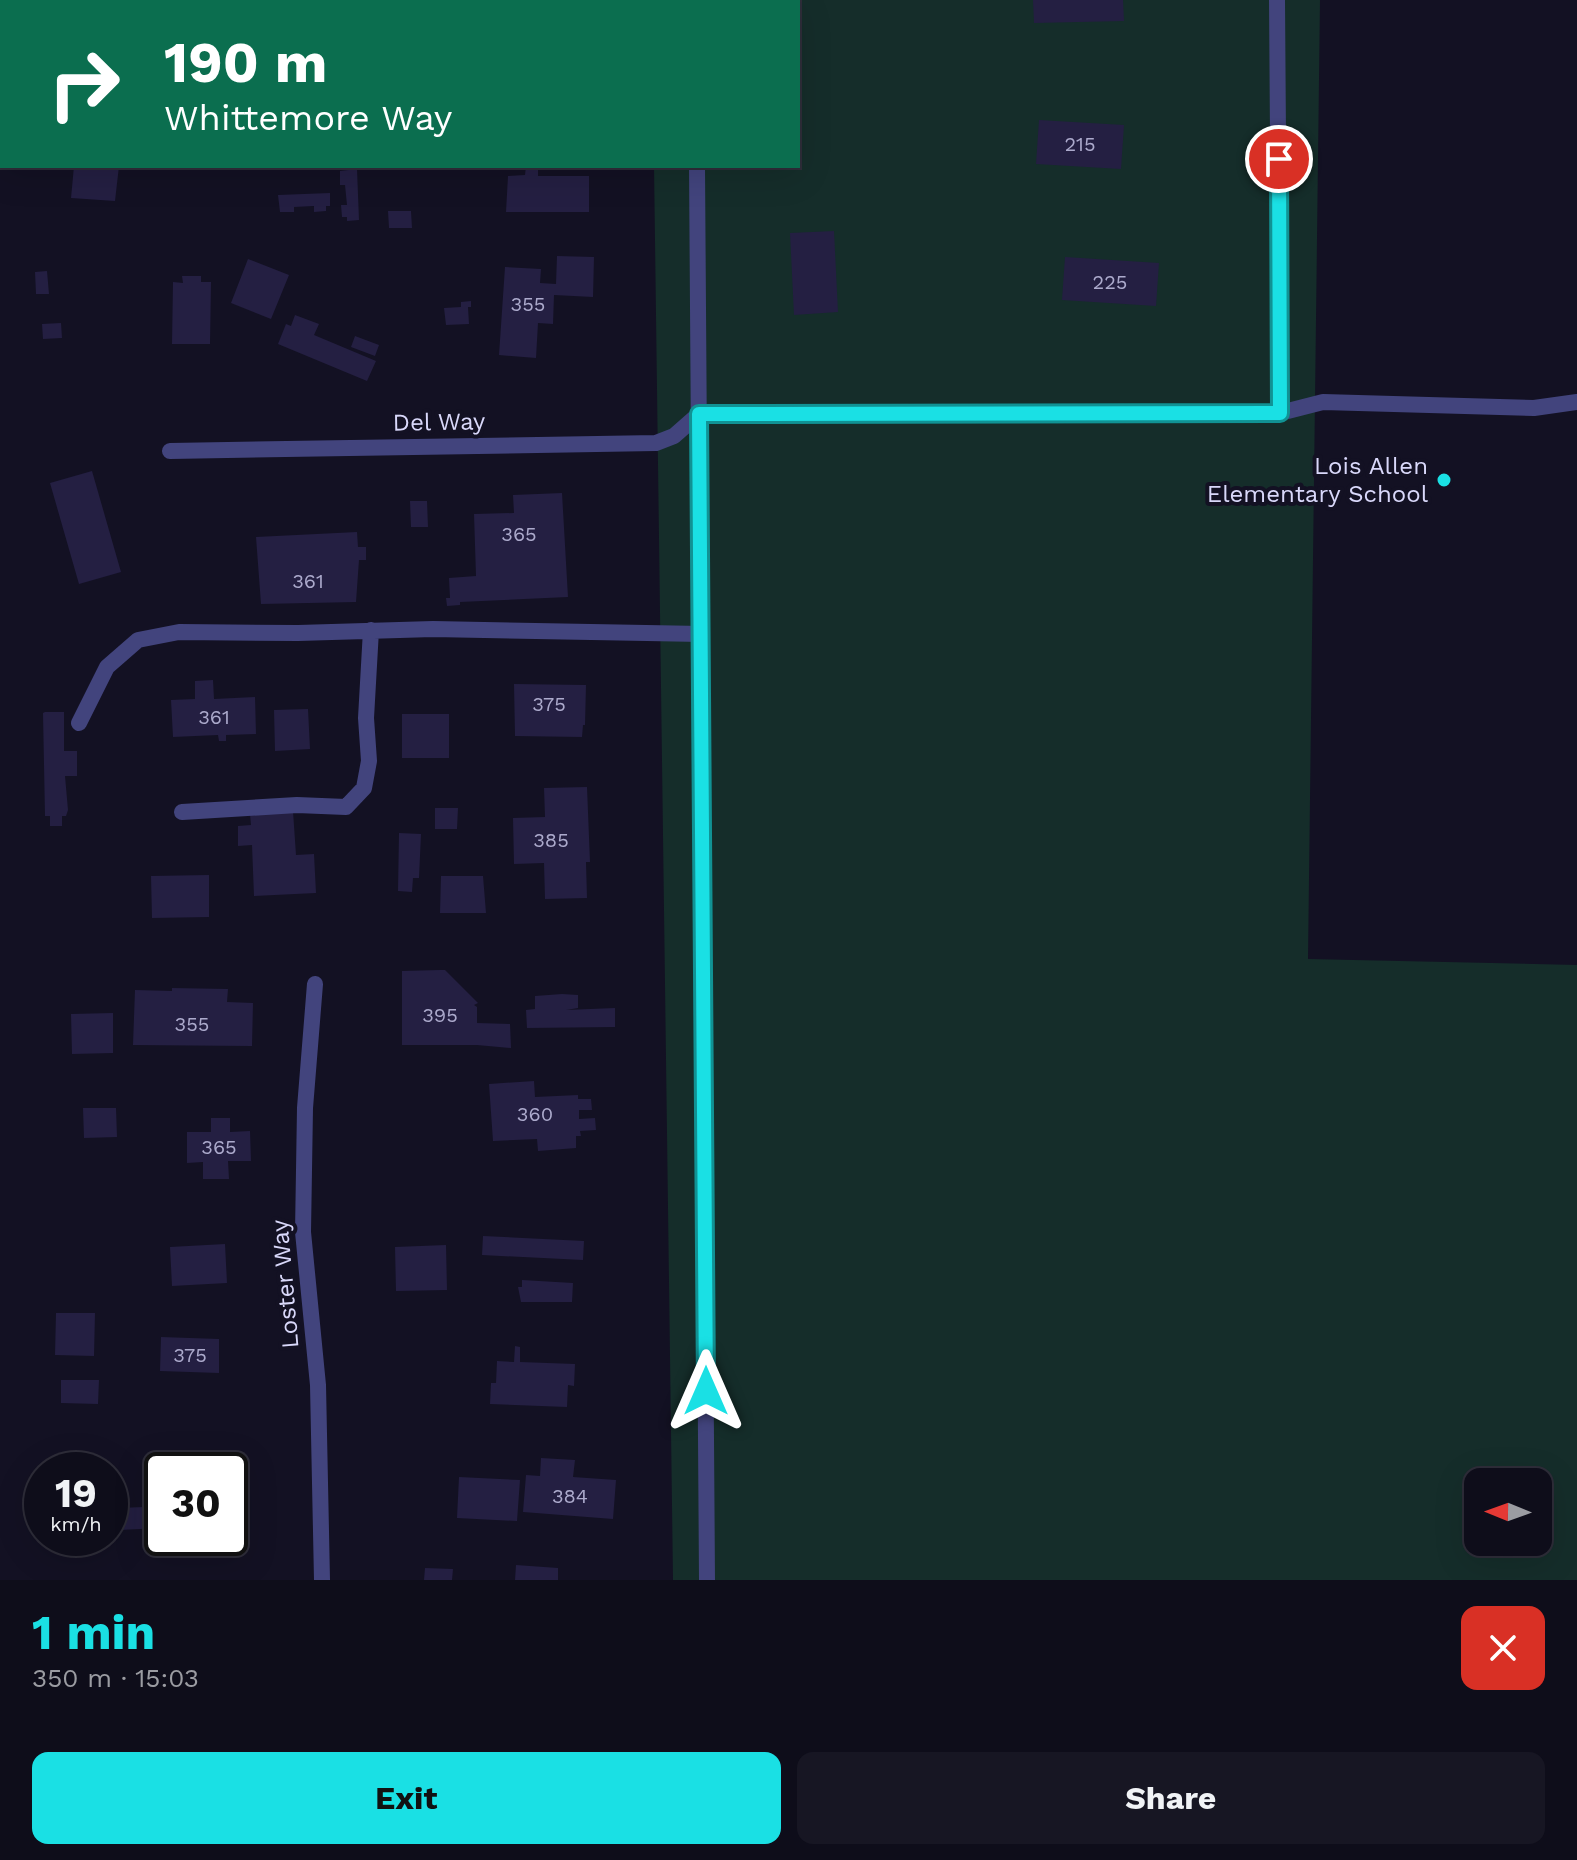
<!DOCTYPE html>
<meta charset="utf-8">
<style>
:root{--surface:#0e0d1a;--page:#171623;--text:#f1f3f6;--muted:#9b9ca2;--line:#2e2d39;--accent:#1ae0e4}
body{margin:0;font-family:"Work Sans",sans-serif;background:var(--page);color:var(--text);height:100vh;display:flex;flex-direction:column;font-size:30px;white-space:nowrap}
*{box-sizing:border-box;margin:0}
p{font-size:26px;color:var(--muted)}
.icon{flex:none;width:44px;height:44px;fill:none;stroke:currentColor;stroke-width:2;stroke-linecap:round;stroke-linejoin:round}
.map{position:relative;height:1580px;overflow:hidden}
.details{display:flex;flex-direction:column;background:var(--surface);flex:1}
.details>*{flex:none}
.banner{position:absolute;left:0px;top:0px;width:800px;height:168px;box-shadow:0 8px 32px #0002,0 0 0 2px var(--line);background:#0b6e4f;color:#fff;overflow:hidden}
.needle{width:52px;rotate:271deg}
.buttons{position:absolute;left:1464px;top:1468px;display:grid;gap:16px}
.buttons a{display:grid;place-items:center;width:88px;height:88px;border-radius:16px;background:var(--surface);box-shadow:0 8px 32px #0002,0 0 0 2px var(--line);font-size:40px}
.speed{position:absolute;left:24px;top:1452px;display:flex;gap:16px;font-size:40px;font-weight:700;text-align:center}
.speed>*{display:grid;place-content:center;width:104px;height:104px;border-radius:50%;background:var(--surface);box-shadow:0 8px 32px #0002,0 0 0 2px var(--line);line-height:1}
.speed small{font-size:20px;font-weight:400}
.speed .limit{border:4px solid #111;border-radius:12px;background:#fff;color:#111}
.pin{position:absolute;display:grid;place-items:center;width:68px;height:68px;color:#fff;margin:-34px;border:4px solid #fff;border-radius:50%;box-shadow:0 2px 8px #0007}
.me{position:absolute;width:88px;margin:-44px;rotate:0deg;stroke-linejoin:round;filter:drop-shadow(0 0 6px #0008)}
.turn{display:flex;align-items:center;gap:28px;height:168px;padding:0 32px;font-size:36px}
.turn .icon{width:104px;height:104px;stroke-width:2.5}
.turn b{display:block;font-size:56px;line-height:68px}
.round{display:grid;place-items:center;flex:none;width:84px;height:84px;border-radius:16px;background:var(--page)}
.summary{display:flex;align-items:center;justify-content:space-between;height:136px;padding:0 32px}
h1{font-size:48px;font-weight:700;line-height:60px;color:var(--accent)}
.primary-button{display:flex;gap:16px;margin-top:auto;padding:16px 32px}
.primary-button a{flex:1;height:92px;border-radius:16px;background:var(--accent);color:#111;font-size:32px;font-weight:700;line-height:92px;text-align:center}
.primary-button a+a{background:var(--page);color:var(--text)}
.map>svg:first-child{display:block}
.green{fill:#152d2a;fill-rule:evenodd}
.building{fill:#241f42}
.lines{fill:none;stroke-linecap:round;stroke-linejoin:round}
.lane{stroke:#42447d;stroke-width:16}
.street{stroke:#42447d;stroke-width:16}
.route-casing{stroke:#119294;stroke-width:20}
.route{stroke:#1ae0e4;stroke-width:14}
.poi-dot{fill:#1ae0e4;stroke:#131123;stroke-width:3}
.labels{text-anchor:middle;stroke-width:8;stroke-linejoin:round;paint-order:stroke}
.number-label{font-size:20px;fill:#acaacc}
.street-label{font-size:24px;fill:#d9d8fa;stroke:#131123}
.poi-label{font-size:24px;fill:#d9d8fa;stroke:#131123;text-anchor:end}
</style>
<div class="map">
<svg width="1577" height="1580" viewBox="0 0 1577 1580">
<rect width="100%" height="100%" fill="#131123"/>
<path class="green" d="M651 0H1320L1308 959 1577 965V1580H673L654 166H798V2ZM1478 1482H1538V1542H1478Z"/>
<path class="building" d="M1033 0H1123L1124 21 1034 23Z
M1039 120 1124 125 1121 169 1036 164Z
M74 166H119L115 201 71 198Z
M526 166H538V176H589V212H506L508 176 525 175Z
M357 169 359 220 347 221V217H342L341 205H347L345 185H340V171Z
M330 193V206H326V211L314 212V206L294 207V212H280L278 195Z
M388 211H411L412 228H389Z
M834 231 838 312 794 315 790 233Z
M557 256 594 257 593 297 554 295 553 324 538 323 536 358 499 355 505 267 541 269 540 283 556 284Z
M1065 257 1159 263 1156 306 1062 300Z
M248 259 289 275 271 319 231 303Z
M47 271 49 294H36L35 272Z
M182 276H201V282H211L210 344H172L173 282 183 283Z
M471 301V307H468L469 324 446 325 444 308 461 307V302Z
M295 315 319 324 314 335 376 361 367 381 278 344 286 324 291 326Z
M61 323 62 338 43 339 42 324Z
M355 336 379 345 375 356 351 347Z
M92 471 121 572 79 584 50 483Z
M562 493 568 597 460 602V605L447 606 446 598H450L449 578 476 576 474 514 514 513 513 495Z
M410 501H427L428 527H411Z
M357 532 358 547H366V560H359L356 602 261 604 256 537Z
M213 680 214 699 255 697 256 734 226 735V741H219L218 735 173 737 171 700 195 699V681Z
M514 684 586 685 585 725H583L582 737 515 736Z
M308 709 310 749 275 751 274 710Z
M45 712H64V751H77V776H65L68 810 66 816H62V826H50V816H45L43 713Z
M402 714H449V758H402Z
M587 787 590 862H586L587 898 545 899 544 863 514 864 513 818 545 817 544 788Z
M435 808H458L457 829H435Z
M293 811 296 855 314 854 316 893 254 896 252 845 238 846V826L251 825 250 814Z
M399 833 421 834 419 878H413L412 892 398 891Z
M209 875V917L152 918 151 876Z
M441 876H483L486 913H440Z
M440 970H445L478 1003 474 1005 477 1007V1023L510 1024 511 1048 477 1045H402V971Z
M172 988 228 989 227 1002 253 1003 252 1046 133 1045 135 990 172 991Z
M562 994 578 995V1008L566 1010 615 1008V1027L527 1028 526 1010 535 1009V996Z
M113 1013V1053L72 1054 71 1014Z
M534 1081 535 1097 578 1095V1099H591L592 1110H579V1119L595 1118 596 1130 580 1131 581 1136H576V1148L538 1151 537 1139 493 1141 489 1084Z
M83 1108H116L117 1137 84 1138Z
M211 1118H230V1132L250 1131 251 1161H228L229 1179H203V1162L187 1163V1132H211Z
M483 1236 584 1241 583 1260 482 1255Z
M225 1244 227 1283 172 1286 170 1247Z
M446 1245 447 1290 396 1291 395 1247Z
M522 1280 573 1283 572 1302H521L518 1287H522Z
M56 1313H95L94 1356 55 1355Z
M161 1337 219 1339V1373L160 1371Z
M515 1346 520 1347V1362L575 1364 574 1386 568 1385 567 1407 490 1404 491 1383H496L497 1361 514 1362Z
M61 1380H99L98 1404 61 1403Z
M541 1458 575 1460 573 1477 616 1480 613 1519 523 1512 526 1475 540 1476Z
M459 1477 520 1480 517 1521 457 1518Z
M162 1493V1528L119 1530 118 1508 144 1507 143 1494Z
M516 1565 558 1568V1580H515Z
M425 1568 453 1569 452 1580H424Z"/>
<g class="lines">
<path class="lane" d="M1280 413 1323 402 1534 408 1577 402
M170 451 656 443 674 436 699 414
M79 723 107 667 138 640 179 632 298 633 433 629 702 634
M182 812 297 805 346 807 364 788 369 761 366 718 371 630"/>
<path class="street" d="M695 0V2
M697 166 707 1580
M699 414 1280 413 1277 0
M315 984 305 1108 303 1232 318 1385 322 1580"/>
</g>
<g class="lines">
<defs>
<path id="route" d="M706 1391 699 414 1280 413 1279 159"/>
</defs>
<use href="#route" class="route-casing"/>
<use href="#route" class="route"/>
</g>
<circle class="poi-dot" cx="1444" cy="480" r="8"/>
<g class="labels">
<g class="number-label">
<text x="1080" y="151">215</text>
<text x="1110" y="289">225</text>
<text x="528" y="311">355</text>
<text x="519" y="541">365</text>
<text x="308" y="588">361</text>
<text x="549" y="711">375</text>
<text x="214" y="724">361</text>
<text x="551" y="847">385</text>
<text x="440" y="1022">395</text>
<text x="192" y="1031">355</text>
<text x="535" y="1121">360</text>
<text x="219" y="1154">365</text>
<text x="190" y="1362">375</text>
<text x="570" y="1503">384</text>
</g>
<g class="street-label">
<text transform="translate(439 422) rotate(-1)" y="8">Del Way</text>
<text transform="translate(285 1284) rotate(-95)" y="8">Loster Way</text>
</g>
<g class="poi-label">
<text x="1428" y="474">Lois Allen<tspan x="1428" dy="28">Elementary School</tspan></text>
</g>
</g>
</svg>
<div class="buttons">
<a><svg class="needle" viewBox="-14 -14 28 28"><path d="M0-13l5 13h-10z" fill="#e53935"/><path d="M0 13l5-13h-10z" fill="#9b9ca2"/></svg></a>
</div>
<div class="speed"><div>19<small>km/h</small></div><div class="limit">30</div></div>
<div class="pin" style="left:1279px;top:159px;background:#d93025"><svg class="icon" aria-label="arrive" viewBox="0 0 24 24"><path d="M6 21V4h12l-3 4 3 4H6"/></svg></div>
<svg class="me" style="left:706px;top:1391px" viewBox="-20 -20 40 40"><path d="M0-17L14 15 0 8-14 15z" fill="#1ae0e4" stroke="#fff" stroke-width="4"/></svg>
<div class="banner">
<div class="turn"><svg class="icon" aria-label="right" viewBox="0 0 24 24"><path d="M7 20v-9h11M14 6l5 5-5 5"/></svg><div><b>190 m</b>Whittemore Way</div></div>
</div>
</div>
<section class="details">
<div class="summary"><div><h1>1 min</h1><p>350 m · 15:03</p></div><a class="round" style="background:#d93025;color:#fff"><svg class="icon" aria-label="close" viewBox="0 0 24 24"><path d="M6 6l12 12M18 6L6 18"/></svg></a></div>
<div class="primary-button"><a>Exit</a><a>Share</a></div>
</section>
